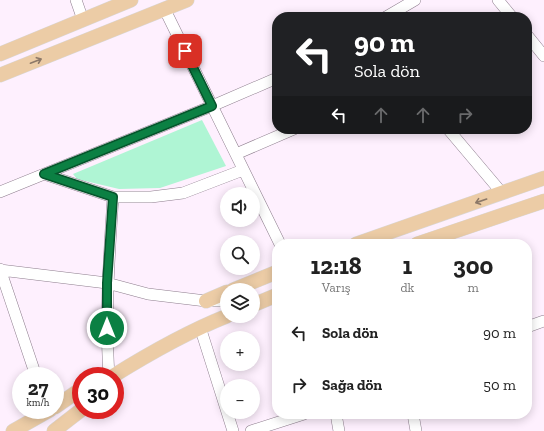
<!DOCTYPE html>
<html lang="tr">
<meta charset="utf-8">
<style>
:root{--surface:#fff;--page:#f2f2f2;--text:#222;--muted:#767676}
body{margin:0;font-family:"Zilla Slab",serif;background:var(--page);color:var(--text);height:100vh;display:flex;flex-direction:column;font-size:15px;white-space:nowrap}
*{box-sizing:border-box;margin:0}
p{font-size:13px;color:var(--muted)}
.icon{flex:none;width:22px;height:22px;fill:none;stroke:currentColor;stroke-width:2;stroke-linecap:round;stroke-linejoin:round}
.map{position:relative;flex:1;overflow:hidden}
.side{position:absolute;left:272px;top:239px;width:260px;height:180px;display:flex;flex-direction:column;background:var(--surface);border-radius:16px;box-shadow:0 2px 10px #0003}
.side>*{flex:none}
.guide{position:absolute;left:272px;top:12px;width:260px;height:122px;border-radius:16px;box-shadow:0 2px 10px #0003;background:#202124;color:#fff;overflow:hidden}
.controls{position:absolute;left:220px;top:187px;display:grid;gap:8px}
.controls a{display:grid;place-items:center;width:40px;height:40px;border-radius:50%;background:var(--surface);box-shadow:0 2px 10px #0003;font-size:20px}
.speed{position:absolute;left:12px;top:367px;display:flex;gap:8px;font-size:20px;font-weight:700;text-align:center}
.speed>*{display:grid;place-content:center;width:52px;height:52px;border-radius:50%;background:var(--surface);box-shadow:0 2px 10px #0003;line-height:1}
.speed small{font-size:10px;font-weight:400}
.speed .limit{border:6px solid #d22;background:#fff;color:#111}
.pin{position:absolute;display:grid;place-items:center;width:34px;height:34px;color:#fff;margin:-17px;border-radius:8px;box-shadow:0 2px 6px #0006}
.me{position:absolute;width:44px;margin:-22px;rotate:0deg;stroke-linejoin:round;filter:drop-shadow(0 0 3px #0008)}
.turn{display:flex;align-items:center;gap:14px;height:84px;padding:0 16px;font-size:18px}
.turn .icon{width:52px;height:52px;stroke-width:2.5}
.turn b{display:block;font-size:28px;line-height:34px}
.lanes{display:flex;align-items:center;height:38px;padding:0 16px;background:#0003;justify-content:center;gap:20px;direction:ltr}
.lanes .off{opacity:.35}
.eta{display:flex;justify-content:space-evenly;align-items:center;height:68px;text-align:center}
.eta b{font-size:24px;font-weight:800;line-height:28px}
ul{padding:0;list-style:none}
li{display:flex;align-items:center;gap:12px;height:52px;padding:0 16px}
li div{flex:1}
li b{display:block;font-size:15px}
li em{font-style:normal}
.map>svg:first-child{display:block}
.green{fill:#aff5d4}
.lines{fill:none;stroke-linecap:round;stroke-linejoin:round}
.minor-casing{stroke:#8e7e8e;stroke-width:12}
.major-casing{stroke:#d9d8d9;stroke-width:15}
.minor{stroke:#fff;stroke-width:11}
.major{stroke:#eccca6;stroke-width:14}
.oneway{stroke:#8c7868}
.route-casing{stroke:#07532c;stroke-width:10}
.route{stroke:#0b8043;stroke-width:7}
</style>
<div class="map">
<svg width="544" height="431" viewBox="0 0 544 431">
<rect width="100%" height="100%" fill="#fef0fe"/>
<path class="green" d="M202 120 226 166 160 188 119 189 77 179 73 174Z"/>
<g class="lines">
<defs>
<path id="minor" d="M76 0 83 20
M498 0 512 17
M165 10 280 244
M386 17 415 0
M527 35 544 56
M448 129 502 193
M236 154 294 129
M44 174 113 197H151L183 193 243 170
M0 192 212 106 277 78
M0 269 36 376
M0 270 107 283 148 294 206 301H227
M200 327 233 431
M527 327 544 321
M109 376C105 315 109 258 113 197
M336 414 339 431
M413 414 416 431
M251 431 304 414"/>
<path id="major" d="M0 54 131 0
M0 75 187 0
M356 244 544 178
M417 244 544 201
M233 290 277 272
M206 301 227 292
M253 305 277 295
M113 376C150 353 187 332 227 316
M55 407 81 389
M13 431 50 410
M54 431 81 410"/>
</defs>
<use href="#minor" class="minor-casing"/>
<use href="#major" class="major-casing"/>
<use href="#minor" class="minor"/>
<use href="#major" class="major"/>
</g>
<defs><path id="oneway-shaft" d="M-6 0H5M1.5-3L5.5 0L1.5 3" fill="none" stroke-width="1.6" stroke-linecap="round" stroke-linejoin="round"/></defs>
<g class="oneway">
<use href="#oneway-shaft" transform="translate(36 61) rotate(-21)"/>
<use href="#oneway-shaft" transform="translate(481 201) rotate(161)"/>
</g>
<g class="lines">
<defs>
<path id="route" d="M107 328V283L113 197 44 174 212 106 185 51"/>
</defs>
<use href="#route" class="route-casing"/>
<use href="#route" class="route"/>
</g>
</svg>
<div class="controls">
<a><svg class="icon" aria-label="sound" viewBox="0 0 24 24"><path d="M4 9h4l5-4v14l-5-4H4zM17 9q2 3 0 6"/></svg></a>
<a><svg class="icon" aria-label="search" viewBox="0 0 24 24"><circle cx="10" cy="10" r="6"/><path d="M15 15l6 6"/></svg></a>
<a><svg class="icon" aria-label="layers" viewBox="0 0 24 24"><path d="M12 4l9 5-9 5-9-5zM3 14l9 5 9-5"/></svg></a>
<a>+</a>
<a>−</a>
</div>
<div class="speed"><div>27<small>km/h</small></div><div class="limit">30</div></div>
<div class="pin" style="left:185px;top:51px;background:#d93025"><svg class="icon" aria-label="arrive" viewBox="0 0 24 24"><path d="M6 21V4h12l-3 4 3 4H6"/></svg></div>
<svg class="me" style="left:107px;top:328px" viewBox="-20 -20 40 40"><circle r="17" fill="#0b8043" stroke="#fff" stroke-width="3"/><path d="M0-11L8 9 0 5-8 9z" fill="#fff"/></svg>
<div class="guide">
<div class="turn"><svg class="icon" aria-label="left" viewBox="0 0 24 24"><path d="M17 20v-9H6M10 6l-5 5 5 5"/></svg><div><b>90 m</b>Sola dön</div></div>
<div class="lanes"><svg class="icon" aria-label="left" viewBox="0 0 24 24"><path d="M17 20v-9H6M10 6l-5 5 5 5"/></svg><svg class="icon off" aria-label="ahead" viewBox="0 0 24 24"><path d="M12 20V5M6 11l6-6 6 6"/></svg><svg class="icon off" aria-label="ahead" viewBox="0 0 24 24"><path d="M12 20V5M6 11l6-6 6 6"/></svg><svg class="icon off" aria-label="right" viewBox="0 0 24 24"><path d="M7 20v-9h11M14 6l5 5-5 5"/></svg></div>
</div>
<section class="side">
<div class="eta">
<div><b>12:18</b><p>Varış</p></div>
<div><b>1</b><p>dk</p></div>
<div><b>300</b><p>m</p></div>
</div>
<ul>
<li><svg class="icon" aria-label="left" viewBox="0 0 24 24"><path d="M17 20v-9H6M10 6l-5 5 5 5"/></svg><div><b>Sola dön</b></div><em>90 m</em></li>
<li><svg class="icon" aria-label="right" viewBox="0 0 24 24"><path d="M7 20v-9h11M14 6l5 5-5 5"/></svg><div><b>Sağa dön</b></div><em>50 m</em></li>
</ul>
</section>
</div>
